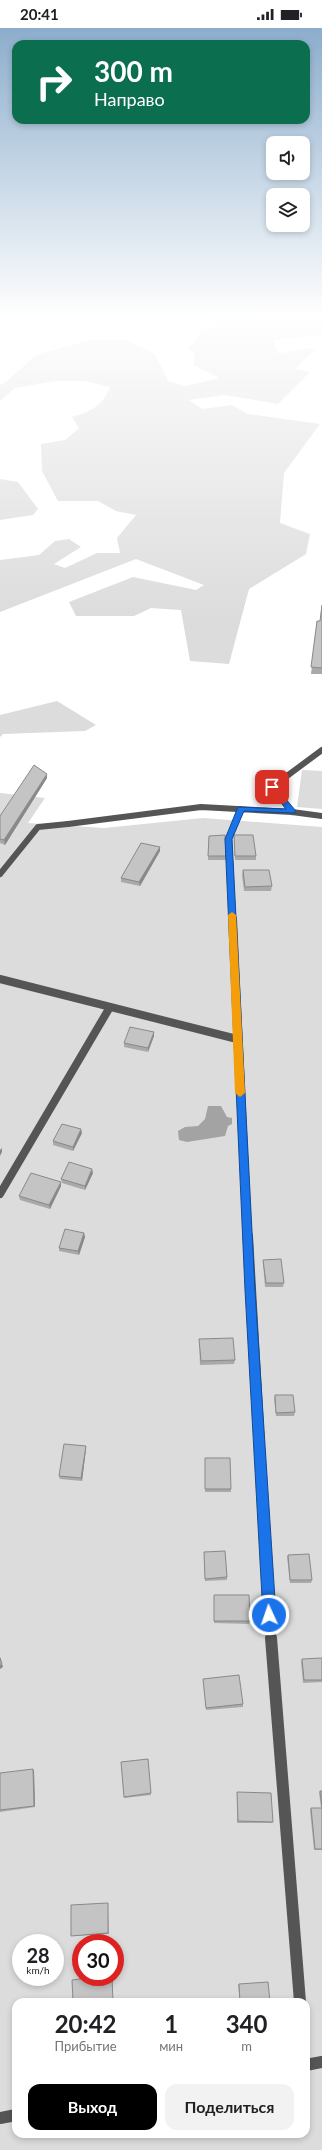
<!DOCTYPE html>
<html lang="ru">
<meta charset="utf-8">
<style>
:root{--surface:#fff;--page:#f2f2f2;--text:#202124;--muted:#757577;--accent:#000}
body{margin:0;font-family:Lato,sans-serif;background:var(--page);color:var(--text);height:100vh;display:flex;flex-direction:column;font-size:15px;white-space:nowrap}
*{box-sizing:border-box;margin:0}
p{font-size:13px;color:var(--muted)}
.icon{flex:none;width:22px;height:22px;fill:none;stroke:currentColor;stroke-width:2;stroke-linecap:round;stroke-linejoin:round}
.map{position:relative;flex:1;overflow:hidden}
.side{position:absolute;left:12px;top:1970px;width:298px;height:140px;display:flex;flex-direction:column;background:var(--surface);border-radius:12px;box-shadow:0 2px 6px #0003}
.side>*{flex:none}
.top-card{position:absolute;left:12px;top:12px;width:298px;height:84px;border-radius:12px;box-shadow:0 2px 6px #0003;background:#0b6e4f;color:#fff;overflow:hidden}
.tools{position:absolute;left:266px;top:108px;display:grid;gap:8px}
.tools a{display:grid;place-items:center;width:44px;height:44px;border-radius:8px;background:var(--surface);box-shadow:0 2px 6px #0003;font-size:20px}
.speed{position:absolute;left:12px;top:1906px;display:flex;gap:8px;font-size:20px;font-weight:700;text-align:center}
.speed>*{display:grid;place-content:center;width:52px;height:52px;border-radius:50%;background:var(--surface);box-shadow:0 2px 6px #0003;line-height:1}
.speed small{font-size:10px;font-weight:400}
.speed .limit{border:6px solid #d22;background:#fff;color:#111}
.pin{position:absolute;display:grid;place-items:center;width:34px;height:34px;color:#fff;margin:-17px;border-radius:8px;box-shadow:0 2px 6px #0006}
.me{position:absolute;width:44px;margin:-22px;rotate:357deg;stroke-linejoin:round;filter:drop-shadow(0 0 3px #0008)}
.turn{display:flex;align-items:center;gap:14px;height:84px;padding:0 16px;font-size:18px}
.turn .icon{width:52px;height:52px;stroke-width:2.5}
.turn b{display:block;font-size:28px;line-height:34px}
.eta{display:flex;justify-content:space-evenly;align-items:center;height:68px;text-align:center}
.eta b{font-size:24px;font-weight:700;line-height:28px}
.action{display:flex;gap:8px;margin-top:auto;padding:8px 16px}
.action a{flex:1;height:46px;border-radius:12px;background:var(--accent);color:#fff;font-size:16px;font-weight:700;line-height:46px;text-align:center}
.action a+a{background:var(--page);color:var(--text)}
.status{display:flex;justify-content:space-between;align-items:center;height:28px;padding:0 20px;background:var(--surface);direction:ltr}
.status svg{height:11px;fill:currentColor}
.map>svg:first-child{display:block}
.green{fill:#dcdcdc;fill-rule:evenodd}
.water{fill:#a3a3a3}
.lines{fill:none;stroke-linecap:round;stroke-linejoin:round}
.lane-far1{stroke:#555;stroke-width:6}
.lane{stroke:#555;stroke-width:8}
.street-far3{stroke:#555;stroke-width:6}
.street-far2{stroke:#555;stroke-width:8}
.street-far1{stroke:#555;stroke-width:10}
.street{stroke:#555;stroke-width:12}
.wall{fill:#a9a9a9}
.shaded-wall{fill:#898989}
.building{fill:#c4c4c4;stroke:#898989}
.route{fill:#1a73e8;stroke:#114b97}
.slow{fill:#f59e0b}
</style>
<div class="status"><b>20:41</b><svg viewBox="0 0 49 12"><path d="M0 12V9h3v3zM5 12V6h3v6zM10 12V3h3v9zM15 12V0h3v12zM26 1h20v11H26zM47 4h2v5h-2z"/></svg></div>
<div class="map">
<svg width="322" height="2122" viewBox="0 0 322 2122">
<rect width="100%" height="100%" fill="#fff"/>
<path class="green" d="M204 291H322V307L273 312 278 325C292 325 302 319 316 321L295 341 310 344 278 376 224 367 189 372 202 381 232 377 248 386 320 396 284 445 280 495 310 506 306 526 249 561 229 636 190 633 181 582 151 580 134 588H76L69 574 133 549 196 562 204 557 136 531 0 584V532L39 527 55 513 69 511 81 519 54 536 65 540 97 525H120L117 510 136 487 116 483 98 473H58L42 443 41 416 65 412 79 400 72 389C90 384 103 378 110 359L85 353H55L15 360 0 373V357L6 354 36 327 89 312H126L155 326 168 353 185 358 220 350 193 337 195 325 188 322 202 303 220 296Z
M0 451 18 454 38 481 33 487 0 492Z
M57 673 96 697 85 703 3 706 0 709V687Z
M302 742 322 743V781L297 779Z
M0 765 45 770 28 795 104 800 203 790 322 799V2122H0ZM21 1915H55V1949H21ZM81 1915H115V1949H81ZM16 1974H306V2106H16Z"/>
<path class="water" d="M208 1078H221L227 1089 232 1090V1096L228 1098 225 1108 187 1114 179 1112 178 1103 185 1099 198 1098 205 1091Z"/>
<g class="lines">
<path class="lane-far1" d="M0 846 38 799 68 796"/>
<path class="lane" d="M0 951 237 1011
M0 1166 110 979"/>
<path class="street-far3" d="M292 784 272 759 322 722
M68 796 201 779 292 784 322 788
M233 892 229 811 241 781"/>
<path class="street-far2" d="M233 891 248 1209"/>
<path class="street-far1" d="M248 1208 271 1611"/>
<path class="street" d="M271 1610 300 1974
M306 2037 322 2034
M0 2090 16 2087"/>
</g>
<path class="wall" d="M322 577V646H311L317 593H320Z
M47 746V750L5 817 0 815V788Z
M234 807 256 828V832H235Z
M209 808 226 828V832H208Z
M160 823 140 858 121 854V850Z
M243 842 272 858 271 863H244L242 847Z
M154 1008 148 1024 124 1019V1015Z
M82 1105 73 1123 53 1117V1113Z
M93 1145 85 1162 62 1155 61 1151Z
M61 1154V1158L50 1181 20 1172 19 1168Z
M84 1205 85 1209 79 1227 59 1223V1220Z
M263 1232 284 1255 283 1259H265L263 1235Z
M199 1311 235 1332 234 1336 200 1337Z
M275 1367 295 1384 294 1388H276L274 1371Z
M86 1418V1421L82 1453 60 1451 59 1448Z
M205 1430 231 1461V1464H205Z
M204 1524 227 1549V1552L205 1553Z
M288 1527 312 1552 311 1555H290L287 1529Z
M214 1567 250 1593 249 1596 214 1595Z
M302 1631 322 1632V1654L303 1655 301 1634Z
M203 1651 243 1676V1679L206 1682Z
M148 1731 151 1767 124 1770 121 1734Z
M34 1743 35 1779 0 1784V1745Z
M320 1763H322V1822H314L310 1782 311 1780H321L319 1764Z
M237 1764 273 1794 272 1795H237Z
M108 1876 109 1906 72 1908H71Z
M239 1956 270 1974H240L238 1957Z"/>
<path class="shaded-wall" d="M47 746V750L5 817 4 812Z
M160 819V823L140 858 139 854Z
M154 1004V1008L148 1024V1020Z
M81 1101 82 1105 73 1123V1119Z
M2 1120V1124L0 1128V1122Z
M92 1141 93 1145 85 1162V1158Z
M61 1154V1158L50 1181 49 1177Z
M84 1205 85 1209 79 1227 78 1223Z
M86 1418V1421L82 1453 81 1450Z
M0 1629 3 1639 0 1641Z
M33 1741 34 1743 35 1779 34 1778Z"/>
<path class="building" d="M322 577V640L311 639 317 593H320Z
M34 737 47 746 4 812 0 811V788Z
M225 807 226 828H208L209 808Z
M234 807H253L256 828H235Z
M141 815 160 819 139 854 121 850Z
M243 842H269L272 858 245 859Z
M130 999 154 1004 148 1020 124 1015Z
M62 1096 81 1101 73 1119 53 1113Z
M69 1134 92 1141 85 1158 61 1151Z
M31 1145 61 1154 49 1177 19 1168Z
M65 1201 84 1205 78 1223 59 1220Z
M281 1231 284 1255H266L263 1232Z
M233 1310 235 1332 201 1333 199 1311Z
M275 1367H293L295 1384 276 1385Z
M64 1416 86 1418 81 1450 59 1448Z
M205 1430H230L231 1461H205Z
M225 1523 227 1549 205 1551 204 1524Z
M309 1526 312 1552H290L288 1527Z
M214 1567H249L250 1593H214Z
M0 1630 2 1636 0 1638Z
M322 1630V1652H304L302 1631Z
M239 1647 243 1676 206 1680 203 1651Z
M148 1731 151 1765 124 1769 121 1734Z
M33 1741 34 1778 0 1782V1745Z
M320 1763H322V1779Z
M237 1764 271 1765 273 1794 238 1793Z
M311 1780H322V1821H315Z
M108 1875V1905L71 1908V1877Z
M95 1949H112L113 1974H73L72 1952Z
M268 1954 270 1974H240L239 1956Z"/>
<linearGradient id="sky" x2="0" y2="1"><stop stop-color="#8cadcc"/><stop offset="0.49" stop-color="#fff"/><stop offset="1" stop-color="#fff" stop-opacity="0"/></linearGradient>
<rect width="322" height="588" fill="url(#sky)"/>
<path class="route" d="M270 758H275L295 782V785L244 783 232 811 255 1262 276 1587 274 1592 269 1594 265 1592 263 1587 245 1262 225 811 238 779 286 781 270 761Z"/>
<path class="slow" d="M232 884 236 887 245 1065 240 1069 235 1065 228 887Z"/>
</svg>
<div class="tools">
<a><svg class="icon" aria-label="sound" viewBox="0 0 24 24"><path d="M4 9h4l5-4v14l-5-4H4zM17 9q2 3 0 6"/></svg></a>
<a><svg class="icon" aria-label="layers" viewBox="0 0 24 24"><path d="M12 4l9 5-9 5-9-5zM3 14l9 5 9-5"/></svg></a>
</div>
<div class="speed"><div>28<small>km/h</small></div><div class="limit">30</div></div>
<div class="pin" style="left:272px;top:759px;background:#d93025"><svg class="icon" aria-label="arrive" viewBox="0 0 24 24"><path d="M6 21V4h12l-3 4 3 4H6"/></svg></div>
<svg class="me" style="left:269px;top:1587px" viewBox="-20 -20 40 40"><circle r="17" fill="#1a73e8" stroke="#fff" stroke-width="3"/><path d="M0-11L8 9 0 5-8 9z" fill="#fff"/></svg>
<div class="top-card">
<div class="turn"><svg class="icon" aria-label="right" viewBox="0 0 24 24"><path d="M7 20v-9h11M14 6l5 5-5 5"/></svg><div><b>300 m</b>Направо</div></div>
</div>
<section class="side">
<div class="eta">
<div><b>20:42</b><p>Прибытие</p></div>
<div><b>1</b><p>мин</p></div>
<div><b>340</b><p>m</p></div>
</div>
<div class="action"><a>Выход</a><a>Поделиться</a></div>
</section>
</div>
